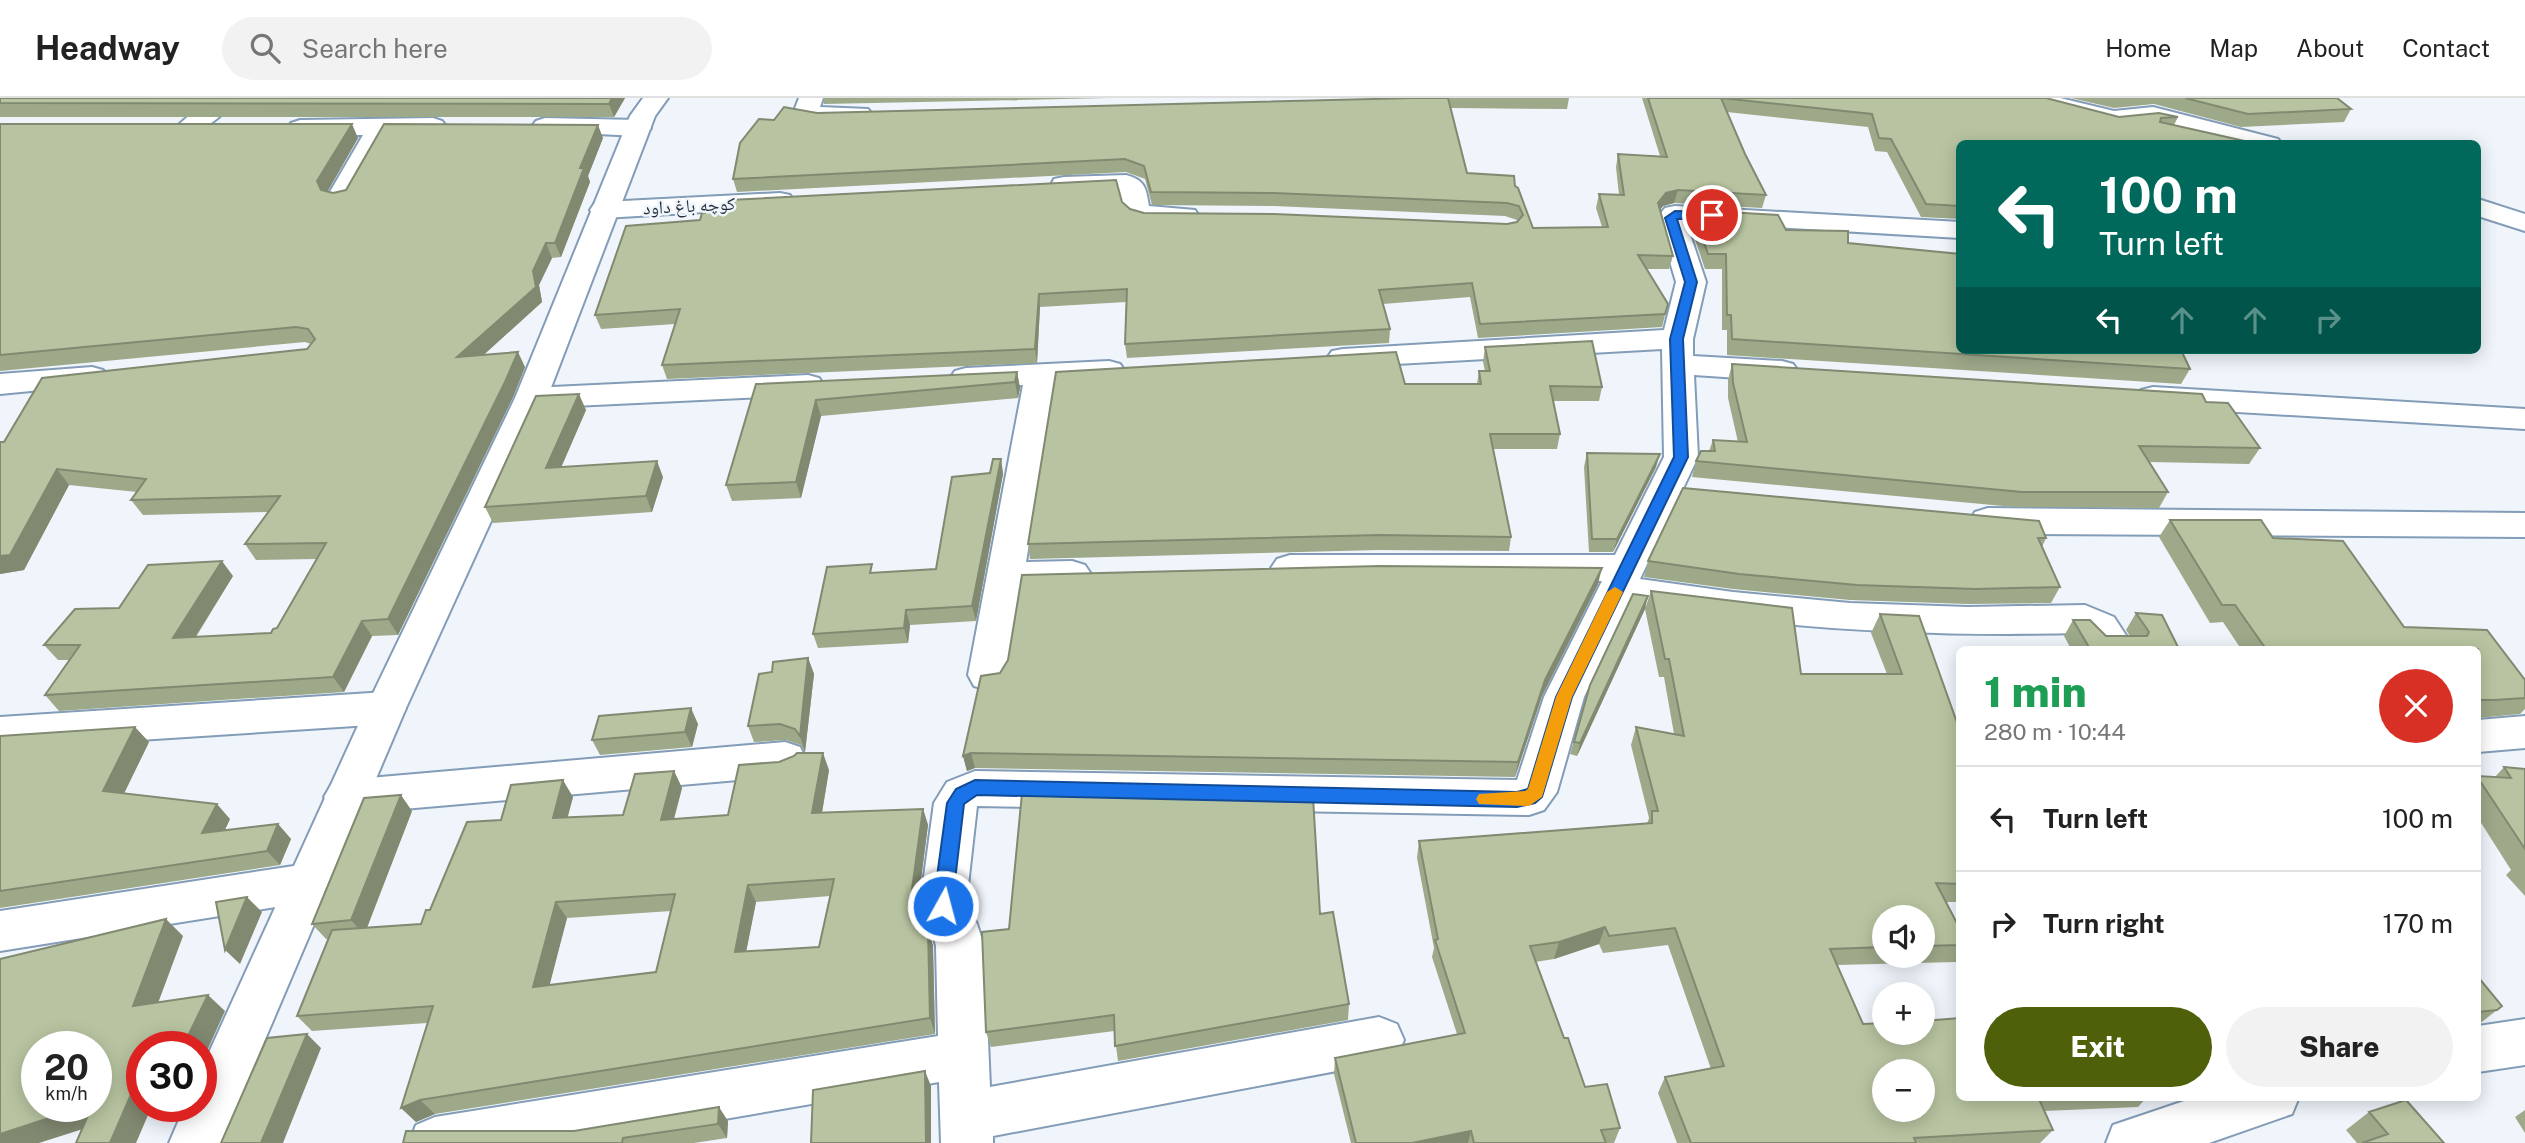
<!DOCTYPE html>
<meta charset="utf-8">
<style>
:root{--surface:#fff;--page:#f2f2f2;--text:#222;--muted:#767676;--line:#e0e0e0;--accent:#4e610a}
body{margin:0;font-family:"Public Sans","Noto Naskh Arabic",sans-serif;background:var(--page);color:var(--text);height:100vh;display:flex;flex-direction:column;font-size:26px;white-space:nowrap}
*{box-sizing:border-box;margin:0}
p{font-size:23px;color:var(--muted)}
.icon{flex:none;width:38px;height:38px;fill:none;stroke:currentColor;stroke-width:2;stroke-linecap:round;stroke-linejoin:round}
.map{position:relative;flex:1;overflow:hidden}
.details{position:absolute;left:1956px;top:548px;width:525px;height:455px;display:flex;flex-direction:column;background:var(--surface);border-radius:10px;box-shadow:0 4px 18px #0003}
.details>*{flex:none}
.hud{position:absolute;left:1956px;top:42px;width:525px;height:214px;border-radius:10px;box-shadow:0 4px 18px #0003;background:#00695c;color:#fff;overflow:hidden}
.controls{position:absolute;left:1872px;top:807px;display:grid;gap:14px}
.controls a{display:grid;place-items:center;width:63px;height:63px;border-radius:50%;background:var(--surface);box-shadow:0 4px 18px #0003;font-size:35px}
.speed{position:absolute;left:21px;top:933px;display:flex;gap:14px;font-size:35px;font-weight:700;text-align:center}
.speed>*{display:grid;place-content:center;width:91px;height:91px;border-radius:50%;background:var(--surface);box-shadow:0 4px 18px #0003;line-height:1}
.speed small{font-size:18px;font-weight:400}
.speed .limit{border:10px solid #d22;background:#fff;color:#111}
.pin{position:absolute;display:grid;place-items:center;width:60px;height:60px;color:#fff;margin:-30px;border:4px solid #fff;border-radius:50%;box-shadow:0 2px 7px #0007}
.me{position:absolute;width:77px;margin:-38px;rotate:7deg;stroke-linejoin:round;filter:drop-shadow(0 0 5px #0008)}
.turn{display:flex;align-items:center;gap:24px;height:147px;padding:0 28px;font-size:32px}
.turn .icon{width:91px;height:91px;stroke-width:2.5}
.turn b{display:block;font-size:49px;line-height:60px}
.lanes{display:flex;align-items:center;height:66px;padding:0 28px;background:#0003;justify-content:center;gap:35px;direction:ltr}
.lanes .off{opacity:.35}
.round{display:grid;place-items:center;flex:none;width:74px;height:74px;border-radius:37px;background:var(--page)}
.headline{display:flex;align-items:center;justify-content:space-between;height:119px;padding:0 28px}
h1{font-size:42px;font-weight:800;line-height:52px;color:#1e9e55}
.primary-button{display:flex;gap:14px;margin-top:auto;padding:14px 28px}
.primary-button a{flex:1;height:80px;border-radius:42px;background:var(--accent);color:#fff;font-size:28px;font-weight:800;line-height:80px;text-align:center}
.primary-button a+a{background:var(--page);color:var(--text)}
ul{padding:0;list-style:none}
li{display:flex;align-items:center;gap:21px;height:105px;padding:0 28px;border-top:2px solid var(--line)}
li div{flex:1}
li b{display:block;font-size:26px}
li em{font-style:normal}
header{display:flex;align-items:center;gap:42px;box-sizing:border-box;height:98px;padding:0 35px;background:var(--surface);border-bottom:2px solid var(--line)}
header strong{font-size:33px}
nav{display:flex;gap:38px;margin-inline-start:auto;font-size:24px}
.search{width:490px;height:63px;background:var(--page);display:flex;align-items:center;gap:18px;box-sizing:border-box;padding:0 24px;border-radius:38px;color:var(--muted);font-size:26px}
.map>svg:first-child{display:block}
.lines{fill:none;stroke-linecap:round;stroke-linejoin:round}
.minor-casing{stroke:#839cb7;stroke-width:4}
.tertiary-casing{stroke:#839cb7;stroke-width:4}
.minor{fill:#fff;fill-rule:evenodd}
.tertiary{fill:#fff;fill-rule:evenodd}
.wall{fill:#9ea98a;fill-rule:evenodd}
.shaded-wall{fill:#818971}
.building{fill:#b8c4a1;stroke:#818971;stroke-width:2;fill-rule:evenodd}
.route{fill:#1a73e8;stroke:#114b97;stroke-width:2}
.slow{fill:#f59e0b}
.labels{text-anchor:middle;stroke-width:5;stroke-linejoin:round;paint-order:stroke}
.far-street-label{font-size:18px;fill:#26303b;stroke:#eff5fb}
</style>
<header>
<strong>Headway</strong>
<div class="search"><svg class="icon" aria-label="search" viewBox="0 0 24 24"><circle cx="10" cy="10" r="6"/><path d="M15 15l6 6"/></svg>Search here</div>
<nav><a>Home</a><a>Map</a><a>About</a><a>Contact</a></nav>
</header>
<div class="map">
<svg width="2525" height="1045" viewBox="0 0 2525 1045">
<rect width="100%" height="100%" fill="#eff5fb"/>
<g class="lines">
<defs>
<path id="minor" d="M209 0H236C225 16 200 39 180 34L176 29Z
M799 0H823L820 9 868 11 872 16 868 21C844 27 820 25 797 18L794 13Z
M2018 0H2060L2114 13 2153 9 2278 41 2282 46H2236L2153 25 2114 29 2021 5Z
M433 20 442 23 446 28 442 33 389 36 355 99 351 105 341 107 331 105 327 99 363 37 300 38 291 35 287 30 291 25 300 22Z
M545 20 638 22 647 25 651 30 647 35 638 38 536 33 532 28 536 23Z
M1126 77C1145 82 1146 90 1149 108L1195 112 1199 118 1195 124C1175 129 1147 127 1127 122L1123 116 1119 93 1064 95 1054 93 1051 87 1054 81 1064 79Z
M780 95 790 97 794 103 790 109 604 120 594 118 590 112 594 106 604 104Z
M2478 101 2525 116V133L2478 118Z
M1675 108 1960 124V140L1686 124 1706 184 1693 241V258L1782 263 1793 266 1798 273 1793 280 1782 283 1694 277 1698 359 1640 481 1733 494 1850 505 1968 509 2085 507 2114 519 2135 551H2096L2081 535C1929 539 1779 531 1628 506L1584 599 1557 694 1544 712 1529 717 977 708 966 805 977 826 984 848 990 989 1379 919 1397 926 1404 942 1397 958 1379 965 993 1038V1045H941L939 984 585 1045H409L416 1027 435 1019 938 938 936 848 932 831 920 808 934 705 947 684 975 673 1517 682 1544 599 1602 483H1290L1277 479 1271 470 1277 461 1290 457H1615L1664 359 1662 251 1343 269 1332 267 1327 260 1332 253 1343 251 1664 232 1676 184 1657 120 1665 110Z
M1109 263 1120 266 1125 273 1120 280 1056 285 1026 464 1072 463 1085 467 1091 476 1085 485 1072 489 1022 490 1008 577 1002 588 988 592 974 588 968 577 1023 287 966 290 955 287 950 280 955 273 966 270Z
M92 269 103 272 108 279 103 286 0 296V276Z
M808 277 819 280 824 287 819 294 808 297 531 310 519 307 515 300 519 293 531 290Z
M2153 289 2525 311V331L2153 309 2141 306 2137 299 2141 292Z
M1988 410 2525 415V439L2014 436 1975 430 1970 422 1975 414Z
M386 594 400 599 406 610 400 621 386 626 0 651V619Z
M2525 618V650L2478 654V622Z
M785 644 800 649 806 661 800 673 785 678 346 716 331 711 324 699 331 687 346 682Z
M307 766 323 771 330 785 323 799 307 804 0 853V813Z
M2525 921V967L2478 974V928Z
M2196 999H2299L2292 1016 2209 1045H2106L2113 1027Z"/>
<path id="tertiary" d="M643 0H668L655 18 547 300 406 610 221 1045H169L185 1008H201V972L366 610 515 300 630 18Z"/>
</defs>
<use href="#minor" class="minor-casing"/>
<use href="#tertiary" class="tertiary-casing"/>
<use href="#minor" class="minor"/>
<use href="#tertiary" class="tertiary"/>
</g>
<path class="wall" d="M0 0H625L614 19H0Z
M823 0H1109L824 6Z
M1413 0H1569L1567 11 1452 10 1451 12 1467 75 1515 88 1533 130 1602 129 1596 110 1599 96 1619 97 1616 69 1618 56 1660 58 1642 0H2046L2119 19H2178L2174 27 1960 46V121L1921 119 1887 54 1875 53 1868 29 1727 14 1745 56 1766 97 1762 110 1674 105 1663 108 1660 112 1673 158 1669 171H1647L1668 206 1662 229 1478 240 1470 199 1383 206 1390 231 1389 245 1127 260 1125 246 1126 204 1040 209 1037 265 667 281 662 267 675 226 601 231 595 217 1122 104 1130 111 1144 115 1507 126 1518 123 1517 122 1505 118 1274 108 1152 107 1145 81 1126 74 737 94 733 81 774 22 817 15Z
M2071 0H2337L2351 11 2344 24 2241 29 2154 6 2114 10Z
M0 26 358 40 327 94 333 95 603 40 588 78 590 84 561 159 552 160 539 187 542 204 483 257 525 269 513 299 398 537 372 538 344 594 59 613 45 597 69 562H58L44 547 119 510 233 478 196 539 271 535 277 530 317 461 256 462 245 446 269 414 143 417 131 402 137 394 69 387 24 472 0 476V344L307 251 311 246 305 244 0 273Z
M1693 112 1848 145 2190 271 2181 286 1727 257V232H1722V171H1705L1690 127Z
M1485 249 1602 289 1599 303H1553L1560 336 1557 351H1493L1511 439 1509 453 1379 452 1030 461 1028 446 1405 286H1477L1479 273H1485L1483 264Z
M1732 266 2206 304 2260 350 2249 366 2150 364 2168 394 2159 410 2014 409 1692 379 1696 363 1709 353 1713 342 1738 344 1728 300V282Z
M1017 274 1020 290 1018 300 821 318 801 400 732 403 726 387 756 286Z
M586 312 561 369 663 379 652 414 493 425 485 409Z
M1587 355 1656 369 1613 454H1589L1584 369Z
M1001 361 1003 376 976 523 910 527 908 545 818 550 813 536 874 475 936 471 990 375Z
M1683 390 2046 440 2042 449 2060 489 2051 505 1968 506 1850 502 1733 491 1644 479 1648 463Z
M2170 422H2261L2273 440 2343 443 2404 529 2487 532 2525 582V611L2520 616 2478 620V551H2241L2223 524 2210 525 2159 439Z
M1598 486 1542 598 1515 679 975 670 967 673 963 658 1000 575Z
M1651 493 1801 576H1887L1871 535 1880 516 1960 633V804H1946L1960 831V859L1956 864 1837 867 1863 926 1960 999H2147L2138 1009 2044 1013 2053 1032 2040 1045H1677L1658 995 1665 979 1711 971 1668 847 1603 855 1599 846 1554 861 1535 864 1564 940 1585 989 1620 1030 1614 1045H1351L1334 976 1335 960 1457 936 1432 859 1434 850 1417 760 1419 743 1647 726 1649 720 1631 647 1636 629 1674 636 1664 579H1659L1645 511ZM1885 819H1923V858H1885Z
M1645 511 1577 658 1570 656 1590 587Z
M2136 515 2179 551H2071L2064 538 2073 522 2106 538H2130L2126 532Z
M808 560 814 576 805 654 801 647 786 642 754 644 748 628 772 574Z
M698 626 692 649 600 657 592 642Z
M0 638 149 644 124 695 230 721 225 732 278 726 291 741 280 767 0 810Z
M2504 669 2525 671V798L2506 777 2511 772 2478 720V678L2495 679Z
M829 672 822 715 923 711 928 727 918 805 922 817 921 821 925 820 933 848 935 936 435 1016 416 1024 401 1010 427 925 312 933 297 918 329 841H326L312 826 412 713 367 830 421 826 430 812 501 722 573 699 567 719 623 717 674 673 682 690 674 721 728 717ZM830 798 819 849 746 853 756 804ZM671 813 656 874 549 887 567 820Z
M1320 816 1349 906 1348 922 1118 963 1114 933 991 949 986 934Z
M2478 879 2502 908 2478 927Z
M2525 1012V1035L2515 1019Z
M2369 1014 2444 1045H2357L2346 1032Z
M728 1023 727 1040 694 1045H403Z"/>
<path class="shaded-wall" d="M612 0H625L614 19 609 6Z
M352 26 358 40 325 98 317 83Z
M598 27 603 40 588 78 590 84 561 159 555 145 580 70Z
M1678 92 1674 105 1663 108 1655 118 1658 105 1666 95Z
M546 145 552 160 539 187 542 204 465 274 457 259 533 173Z
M1039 196 1040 209 1037 265 1035 251Z
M518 254 525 269 513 299 398 537 388 521Z
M1017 274 1020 290 1018 300 1015 284Z
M579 296 586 312 554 386 546 370Z
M816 302 821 318 801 400 796 384Z
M1660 356 1656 369 1613 454 1617 441Z
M1001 361 1003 376 976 523 972 508Z
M657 363 663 379 652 414 646 398Z
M57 371 69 387 24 472 0 476V458Z
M222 463 233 478 185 555 173 540Z
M1602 470 1598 486 1542 598 1515 679 1518 664 1545 582Z
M1648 498 1645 511 1577 658 1580 645Z
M906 512 910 527 908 545 904 530Z
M362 523 372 538 344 594 333 579Z
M808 560 814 576 805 654 800 638Z
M691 610 698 626 692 649 685 634Z
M135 629 149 644 118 708 103 693Z
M823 655 829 672 819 732 812 715Z
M971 655 975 670 967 673 963 658Z
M674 673 682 690 669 739 661 722Z
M563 682 573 699 563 737 553 720Z
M401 697 412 713 364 837 351 822Z
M217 706 230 721 216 750 202 735Z
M923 711 928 727 918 805 922 817 917 838 912 822V791Z
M278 726 291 741 280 767 267 753Z
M748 787 756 804 743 870 735 854Z
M247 799 262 814 240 866 225 852Z
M556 804 567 820 545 905 533 889Z
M925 820 933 848 935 936 930 920Z
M166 821 183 838 151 924 133 908Z
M1605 829 1599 846 1554 861 1559 844Z
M208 897 225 913 202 964 201 948H183Z
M307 936 321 950 283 1045H261Z
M142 971V1008H152L136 1045H110Z
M925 973 931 988V1045H926Z
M420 1002 435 1016 416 1024 401 1010Z
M86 1008H96L114 1021 39 1045H0V1036Z
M719 1009 728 1023 727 1040 718 1026Z
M1471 1033 1468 1045H1412Z"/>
<path class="building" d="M0 0H612L609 6 0 5Z
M1413 0H1448L1467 75 1514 78 1515 88 1518 90 1533 130 1608 129 1599 96 1624 97 1618 56 1667 59 1648 0H2046L2119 19 2159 15 2178 19 2161 20 2160 24 2258 46H1960V108L1926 106 1891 41 1879 40 1872 16 1721 0 1745 56 1766 97 1678 92 1666 95 1658 105 1673 158 1638 157 1668 206 1665 216 1480 226 1472 185 1379 192 1390 231 1125 246 1127 191 1039 196 1035 251 662 267 680 211 595 217 626 128 700 122 702 115 728 113 730 102 1116 82 1122 104 1130 111 1144 115 1274 116 1507 126 1517 124 1523 117 1519 108 1507 105 1274 95 1151 94 1144 68 1125 61 733 81 740 45 759 21 774 22 784 9 817 15Z
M2185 0H2337L2351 11 2248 16Z
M0 26H352L317 83 321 92 333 95 346 92 384 26 598 27 580 70H584L555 145H546L533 173 536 189 457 259 518 254 505 284 388 521 362 523 333 579 45 597 80 547H44L75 511 119 510 148 467 222 463 173 540 271 535 273 531 277 530 326 445 245 446 280 398 131 402 146 381 57 371 10 457 0 458V344H4L42 280 307 251 315 241 308 231 296 229 0 257Z
M1693 112 1778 117 1786 132 1848 133V145L1960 156V252H2181L2190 271 1732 241 1731 217H1727L1726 156H1708Z
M1592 243 1602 289 1550 288 1560 336H1490L1511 439 1380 437 1028 446 1056 274 1396 254 1405 286H1481L1479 273H1490L1485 249Z
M1732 266 2202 296 2206 304 2228 305 2260 350 2139 348 2168 394H2022L1696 363 1701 353H1715L1713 342 1747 344 1733 285Z
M1017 274 1015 284 816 302 796 384 726 387 756 286Z
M579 296 546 370 657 363 646 398 485 409 536 298Z
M1587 355 1660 356 1617 441H1592Z
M993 361H1001L972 508 906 512 904 530 813 536 827 469 872 466 870 475 936 471 952 379 990 375Z
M1683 390 2039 423 2046 440H2038L2060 489 1976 491 1857 487 1739 476 1648 463Z
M2170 422H2261L2273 440 2343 443 2404 529 2487 532 2525 582V600L2494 602H2478V551H2266L2235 507H2222Z
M1380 468 1602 470 1545 582 1518 664 971 655 963 658 981 578 1000 575 1008 562 1022 477Z
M1651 493 1792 510 1801 576H1902L1880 516 1919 518 1960 633V786L1936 785 1960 831V847L1923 848V819H1885V849L1830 851 1863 926 1885 925V934H1923V923L1960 920V999H2038L2053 1032 1914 1040 1916 1045H1691L1665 979 1724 968 1675 830 1609 838 1605 829 1559 844 1530 848 1564 940H1568L1585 989 1607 986 1620 1030 1601 1032 1606 1045H1474L1471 1033 1412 1045H1356L1335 960 1465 935 1435 842 1438 841 1419 743 1652 725V713H1658L1636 629 1684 638 1669 561H1665ZM1885 973H1923V1012H1885Z
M1633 496 1648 498 1580 645 1574 644 1590 587Z
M2136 515 2162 517 2179 551H2090L2073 522H2090L2106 538H2147L2149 534Z
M808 560 800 638 795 631 780 626 748 628 759 576 772 574 773 564Z
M691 610 685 634 592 642 599 618Z
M135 629 103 693 217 706 202 735 278 726 267 753 0 793V638Z
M797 655H823L812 715 923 711 912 791 917 801 912 822 925 820 928 832 930 920 420 1002 401 1010 433 908 297 918 332 832 421 826 426 812H430L467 724 501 722 511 687 563 682 553 720 623 717 635 676 674 673 661 722 728 717 739 667 779 664 794 658ZM834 781 819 849 735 854 748 787ZM675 796 656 874 533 889 556 804Z
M2504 669 2525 671V751L2478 680V678L2511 680Z
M1022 695 1313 699 1320 816 1333 814 1349 906 1115 948 1114 917 986 934 982 834 1009 831Z
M401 697 351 822 312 826 364 700Z
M247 799 225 852 216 804Z
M166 821 133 908 208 897 183 948H142V971L110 1045H76L92 1008H96V948H37V1008H86L0 1036V861Z
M2478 879 2502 908 2497 912 2478 914Z
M307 936 261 1045H221L267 940Z
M925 973 926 1045H811L813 992Z
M2406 1002 2444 1045H2362L2388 1036 2369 1014Z
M719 1009 718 1026 623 1040 622 1045H403L406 1033H574Z"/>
<path class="route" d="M1675 113 1712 114 1717 117 1712 121H1677L1697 184 1683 241 1688 359 1572 599 1542 699 1535 705 1517 709 977 697 964 706 952 808 950 814 943 816 936 814 933 808 947 705 956 691 975 682 1517 694 1528 691 1556 599 1674 359 1670 241 1685 184 1665 120Z"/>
<path class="slow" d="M1615 489 1623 494 1572 599 1542 699 1529 708 1479 706 1476 701 1479 696 1525 693 1528 691 1556 599 1607 494Z"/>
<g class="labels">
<g class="far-street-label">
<text transform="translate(689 108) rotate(-3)" y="6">کوچه باغ داود</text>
</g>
</g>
</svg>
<div class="controls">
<a><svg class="icon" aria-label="sound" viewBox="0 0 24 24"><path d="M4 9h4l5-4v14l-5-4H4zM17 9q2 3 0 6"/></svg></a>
<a>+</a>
<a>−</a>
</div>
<div class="speed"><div>20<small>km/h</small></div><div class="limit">30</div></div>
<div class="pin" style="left:1712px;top:117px;background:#d93025"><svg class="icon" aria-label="arrive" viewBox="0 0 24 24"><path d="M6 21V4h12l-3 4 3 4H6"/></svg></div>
<svg class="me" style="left:943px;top:808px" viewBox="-20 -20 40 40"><circle r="17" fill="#1a73e8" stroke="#fff" stroke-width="3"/><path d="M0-11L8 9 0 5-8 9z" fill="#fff"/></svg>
<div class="hud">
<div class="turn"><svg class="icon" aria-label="left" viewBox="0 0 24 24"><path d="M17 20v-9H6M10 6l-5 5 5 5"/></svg><div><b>100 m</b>Turn left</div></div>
<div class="lanes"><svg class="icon" aria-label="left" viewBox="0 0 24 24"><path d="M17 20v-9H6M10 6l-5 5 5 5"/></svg><svg class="icon off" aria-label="ahead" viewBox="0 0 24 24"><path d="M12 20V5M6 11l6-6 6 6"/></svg><svg class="icon off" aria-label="ahead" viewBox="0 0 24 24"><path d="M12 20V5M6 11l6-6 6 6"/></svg><svg class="icon off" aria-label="right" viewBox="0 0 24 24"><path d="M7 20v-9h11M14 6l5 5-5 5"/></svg></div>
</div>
<section class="details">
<div class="headline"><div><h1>1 min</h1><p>280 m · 10:44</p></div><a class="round" style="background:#d93025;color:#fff"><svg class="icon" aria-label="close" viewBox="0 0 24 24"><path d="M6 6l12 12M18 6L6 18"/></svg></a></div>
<ul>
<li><svg class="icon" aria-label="left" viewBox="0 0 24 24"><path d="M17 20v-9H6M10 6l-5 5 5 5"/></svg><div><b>Turn left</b></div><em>100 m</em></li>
<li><svg class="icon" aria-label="right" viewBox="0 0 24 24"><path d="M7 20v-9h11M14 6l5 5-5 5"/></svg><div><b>Turn right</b></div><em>170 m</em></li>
</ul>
<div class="primary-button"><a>Exit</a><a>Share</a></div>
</section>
</div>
